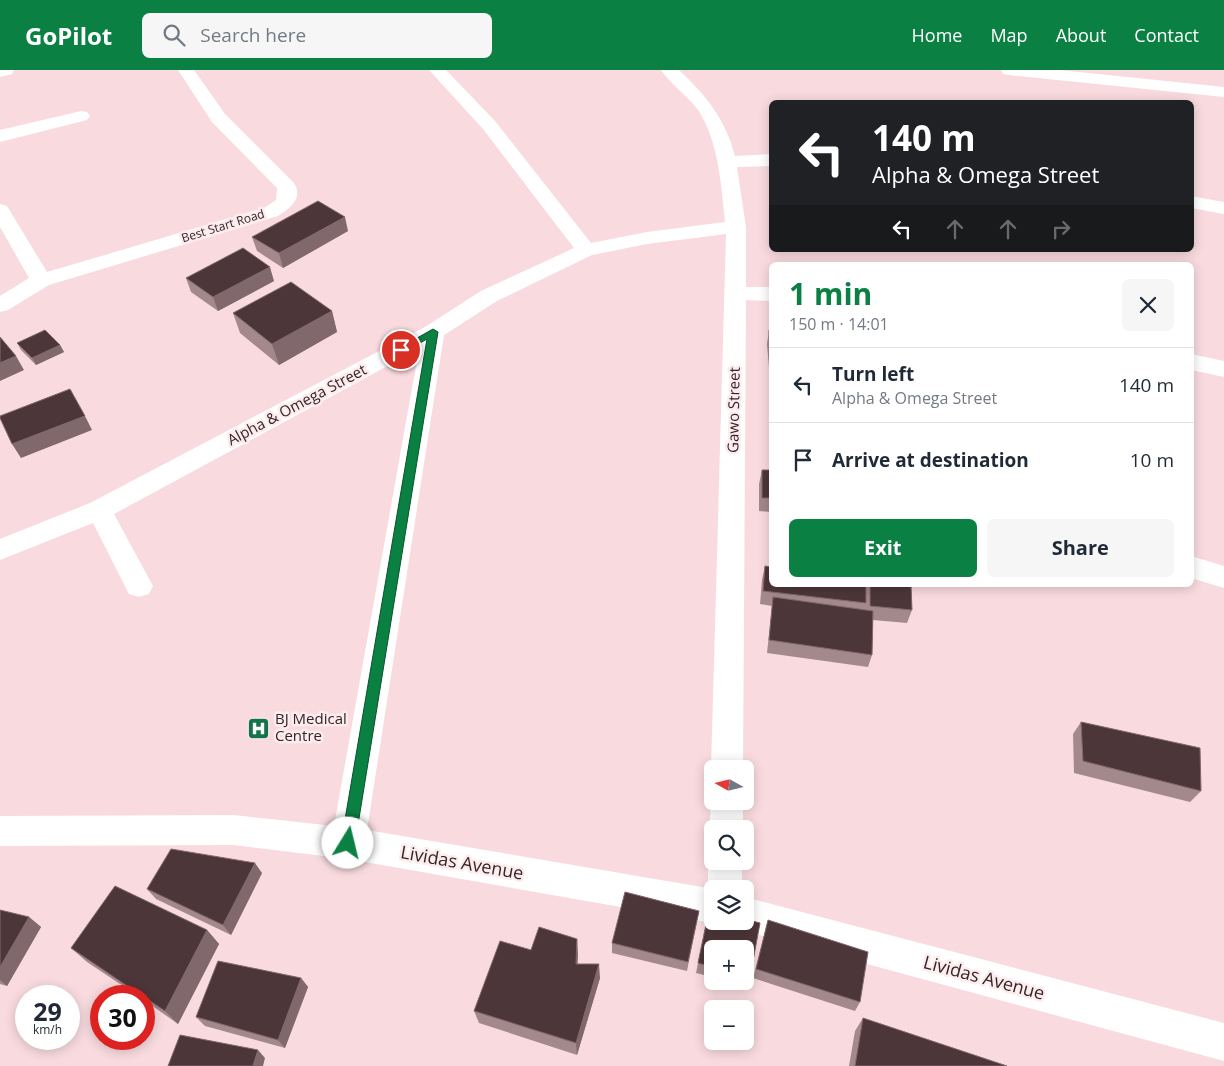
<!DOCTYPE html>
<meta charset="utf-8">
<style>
:root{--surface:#fff;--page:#f6f6f7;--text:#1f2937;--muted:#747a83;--line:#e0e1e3;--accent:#0b8043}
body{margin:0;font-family:"Open Sans",sans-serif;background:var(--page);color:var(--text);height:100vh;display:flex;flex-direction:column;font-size:19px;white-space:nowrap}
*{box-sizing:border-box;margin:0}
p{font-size:16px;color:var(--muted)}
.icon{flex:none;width:28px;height:28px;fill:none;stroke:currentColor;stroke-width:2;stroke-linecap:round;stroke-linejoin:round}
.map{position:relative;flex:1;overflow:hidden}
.sheet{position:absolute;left:769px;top:192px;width:425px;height:325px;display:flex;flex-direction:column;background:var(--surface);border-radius:8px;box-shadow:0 2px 12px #0003}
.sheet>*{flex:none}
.hud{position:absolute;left:769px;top:30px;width:425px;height:152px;border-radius:8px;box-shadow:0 2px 12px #0003;background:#202124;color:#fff;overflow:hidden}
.needle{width:32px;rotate:278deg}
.controls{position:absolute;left:704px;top:690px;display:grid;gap:10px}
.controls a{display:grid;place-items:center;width:50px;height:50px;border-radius:8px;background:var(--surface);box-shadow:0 2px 12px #0003;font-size:25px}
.speed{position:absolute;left:15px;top:915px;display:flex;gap:10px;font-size:25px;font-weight:700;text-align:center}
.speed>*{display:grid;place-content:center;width:65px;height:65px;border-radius:50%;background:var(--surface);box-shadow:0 2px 12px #0003;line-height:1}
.speed small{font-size:12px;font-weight:400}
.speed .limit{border:8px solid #d22;background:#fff;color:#111}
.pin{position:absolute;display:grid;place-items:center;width:42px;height:42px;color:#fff;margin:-21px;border:2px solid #fff;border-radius:50%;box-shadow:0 1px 5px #0007}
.me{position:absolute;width:55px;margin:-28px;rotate:9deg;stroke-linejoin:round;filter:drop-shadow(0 0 4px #0008)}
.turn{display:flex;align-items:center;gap:18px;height:105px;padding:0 20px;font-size:22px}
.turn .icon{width:65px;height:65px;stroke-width:2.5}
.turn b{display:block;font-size:35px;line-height:42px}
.lanes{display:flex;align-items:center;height:48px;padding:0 20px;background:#0003;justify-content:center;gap:25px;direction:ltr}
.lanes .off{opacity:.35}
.round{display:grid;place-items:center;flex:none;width:52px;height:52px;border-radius:8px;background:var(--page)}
.overview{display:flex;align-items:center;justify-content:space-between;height:85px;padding:0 20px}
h1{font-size:30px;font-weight:700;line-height:38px;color:var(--accent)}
.cta{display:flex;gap:10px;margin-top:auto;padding:10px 20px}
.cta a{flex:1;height:58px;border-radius:8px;background:var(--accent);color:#fff;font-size:20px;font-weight:700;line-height:58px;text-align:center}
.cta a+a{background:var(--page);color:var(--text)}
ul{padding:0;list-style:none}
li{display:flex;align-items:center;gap:15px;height:75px;padding:0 20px;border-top:1px solid var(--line)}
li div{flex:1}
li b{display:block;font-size:19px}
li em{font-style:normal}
header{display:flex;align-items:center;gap:30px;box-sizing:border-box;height:70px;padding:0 25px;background:var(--accent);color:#fff}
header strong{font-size:24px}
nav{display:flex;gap:28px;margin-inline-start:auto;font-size:18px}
.search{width:350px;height:45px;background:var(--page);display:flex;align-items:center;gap:12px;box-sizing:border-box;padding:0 18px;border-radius:8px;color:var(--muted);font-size:19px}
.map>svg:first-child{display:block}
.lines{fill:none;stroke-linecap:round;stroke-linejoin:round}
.minor{fill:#fff;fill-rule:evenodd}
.wall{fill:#a3888c}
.shaded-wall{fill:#81686c}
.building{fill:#4d363a;stroke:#81686c}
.route{fill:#0b8043;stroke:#07532c}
.labels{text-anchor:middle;stroke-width:5;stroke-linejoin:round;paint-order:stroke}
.far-street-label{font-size:12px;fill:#312628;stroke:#feebee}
.street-label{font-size:15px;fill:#312628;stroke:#feebee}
.poi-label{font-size:15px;fill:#312628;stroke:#feebee;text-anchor:start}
.near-street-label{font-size:18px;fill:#312628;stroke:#feebee}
</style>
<header>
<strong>GoPilot</strong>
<div class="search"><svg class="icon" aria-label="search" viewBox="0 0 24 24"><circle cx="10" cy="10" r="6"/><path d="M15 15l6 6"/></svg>Search here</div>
<nav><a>Home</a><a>Map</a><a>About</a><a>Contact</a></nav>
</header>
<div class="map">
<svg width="1224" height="996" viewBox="0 0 1224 996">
<rect width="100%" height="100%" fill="#f9dbdf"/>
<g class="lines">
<path class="minor" d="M0 0H14L12 4 0 7Z
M178 0H194L225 44 294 113C304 128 289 139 278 146L49 215 8 240 0 242V226L29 208 0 157V134L7 136 47 202 264 138 276 130 277 118 212 52Z
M429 0H446L495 51 591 173 647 162 725 152C721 115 719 72 698 40 687 25 671 15 661 0H679C706 25 726 50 735 86L771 84V96L737 97 746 157V217H771V231L746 230 743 699H712V702L711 699 726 164 647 174 592 185 497 231 444 265 367 760 708 818V791L712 781V791H742V819H712V851H716L712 853 348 789 234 775 0 776V746L234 745 334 756 419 279 114 444 153 516 149 524 139 527 129 524 93 453 0 490V469L90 433 425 257 481 221 574 178 483 59Z
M1001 0H1059L1224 17V27L1009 5 1003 4Z
M81 41 87 42 90 46 87 50 0 72V60Z
M1191 126 1224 132V144L1191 138Z
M1191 284 1224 291V307L1191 300Z
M1191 486 1224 496V518L1191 508Z
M712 727V731H743V759H712V766L709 759Z
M745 827 1224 953V991L745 861 733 856 731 851H745Z"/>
</g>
<path class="wall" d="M348 161 283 198 257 181 252 167Z
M186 208 274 211 218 241 191 222Z
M332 241 337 262 279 295 240 263 233 243Z
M769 260H771V321L767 274Z
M17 273 60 275 64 282 36 295 21 280Z
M762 400H771V442L759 441V414Z
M765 496 771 515H911L912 540 907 553 873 550 872 585 868 597 767 583 772 536 760 534 762 510Z
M1081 652 1201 721 1190 732 1074 703 1073 664Z
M262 803 231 865 156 829 147 819Z
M0 840 29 847 41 857 7 916 0 914Z
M709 840 712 841V851H745V849L760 853 750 907 747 916 728 911H745V879H712V907L696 903Z
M699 841 687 901 612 883V873Z
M768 850 860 932 855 941 753 908Z
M207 860 219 874 178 954 144 930V926H138L87 892 71 878Z
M531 880 578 883 577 894 600 908 577 985 479 953 474 941Z
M301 908 308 917 285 978 205 956 196 947Z
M863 948 1007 996H849L855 961Z"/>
<path class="shaded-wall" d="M345 147 348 161 283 198 279 183Z
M270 197 274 211 218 241 213 227Z
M332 241 337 262 279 295 272 274Z
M60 275 64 282 36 295 32 288Z
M16 286 24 300 0 311V293Z
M85 346 92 360 21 388 12 374Z
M255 793 262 803 231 865 223 855Z
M29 847 41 857 7 916 0 910V897Z
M207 860 219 874 178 954 165 941Z
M577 869 578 883 577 908 576 894Z
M599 894 600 908 577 985 576 973Z
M301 908 308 917 285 978 278 970Z
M258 980 265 988 263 996H253Z"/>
<path class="building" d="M318 131 345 147 279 183 252 167Z
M243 178 270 197 213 227 186 208Z
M291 212 332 241 272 274 233 243Z
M45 260 60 275 32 288 17 273Z
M769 260H771V285Z
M0 267 16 286 0 293Z
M70 319 85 346 12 374 0 348V346Z
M762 400H771V428H762Z
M765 496 771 497V515H866V533L763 521Z
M870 515H911L912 540 870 536Z
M773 527 873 541 872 585 769 570Z
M1081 652 1200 678 1201 721 1083 691Z
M171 779 255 793 223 855 147 819Z
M115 816 207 860 165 941 144 927V926H142L71 878Z
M625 822 699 841 688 892 612 873Z
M0 840 29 847 0 897Z
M709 840 712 841V851H745V849L760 853 750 907 745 906V879H712V897L698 893Z
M768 850 868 882 860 932 756 899Z
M539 857 577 869 576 894H599L576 973 474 941 500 871 531 880Z
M218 891 301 908 278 970 196 947Z
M863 948 1007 996H855Z
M180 965 258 980 253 996H168Z"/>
<path class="route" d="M433 259 438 262 355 773 353 778 348 780 343 778 341 773 427 269 404 282 396 280Z"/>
<defs>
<symbol id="hospital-square" viewBox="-11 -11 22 22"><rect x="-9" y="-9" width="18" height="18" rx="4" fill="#13744a" stroke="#feebee"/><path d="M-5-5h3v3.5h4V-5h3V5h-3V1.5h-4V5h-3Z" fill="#fff"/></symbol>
</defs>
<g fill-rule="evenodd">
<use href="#hospital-square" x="246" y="646" width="25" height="25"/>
</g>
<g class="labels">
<g class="far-street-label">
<text transform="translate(223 156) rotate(-17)" y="4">Best Start Road</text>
</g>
<g class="street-label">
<text transform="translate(297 335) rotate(-28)" y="5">Alpha &amp; Omega Street</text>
<text transform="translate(734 340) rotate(-89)" y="5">Gawo Street</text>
</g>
<g class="poi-label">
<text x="275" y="654">BJ Medical<tspan x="275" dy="17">Centre</tspan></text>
</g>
<g class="near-street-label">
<text transform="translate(462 793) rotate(10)" y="6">Lividas Avenue</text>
<text transform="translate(984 908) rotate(15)" y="6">Lividas Avenue</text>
</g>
</g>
</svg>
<div class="controls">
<a><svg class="needle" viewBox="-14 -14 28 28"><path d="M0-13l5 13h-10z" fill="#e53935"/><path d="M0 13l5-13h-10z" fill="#747a83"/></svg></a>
<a><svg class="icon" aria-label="search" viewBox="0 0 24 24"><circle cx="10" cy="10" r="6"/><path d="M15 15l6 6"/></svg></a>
<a><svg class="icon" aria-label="layers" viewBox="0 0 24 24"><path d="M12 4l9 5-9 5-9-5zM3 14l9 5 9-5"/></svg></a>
<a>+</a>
<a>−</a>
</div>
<div class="speed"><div>29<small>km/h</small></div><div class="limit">30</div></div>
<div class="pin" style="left:401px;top:280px;background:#d93025"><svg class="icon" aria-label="arrive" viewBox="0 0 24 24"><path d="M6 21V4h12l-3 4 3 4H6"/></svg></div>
<svg class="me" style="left:348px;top:773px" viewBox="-20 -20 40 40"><circle r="19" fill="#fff"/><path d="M0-13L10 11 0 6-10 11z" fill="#0b8043"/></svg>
<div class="hud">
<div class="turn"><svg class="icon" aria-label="left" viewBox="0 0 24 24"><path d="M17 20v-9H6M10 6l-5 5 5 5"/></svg><div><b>140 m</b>Alpha &amp; Omega Street</div></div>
<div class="lanes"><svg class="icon" aria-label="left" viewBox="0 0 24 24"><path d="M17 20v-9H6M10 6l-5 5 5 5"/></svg><svg class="icon off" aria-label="ahead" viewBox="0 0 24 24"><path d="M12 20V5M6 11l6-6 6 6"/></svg><svg class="icon off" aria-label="ahead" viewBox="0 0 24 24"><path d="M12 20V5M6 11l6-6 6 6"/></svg><svg class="icon off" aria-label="right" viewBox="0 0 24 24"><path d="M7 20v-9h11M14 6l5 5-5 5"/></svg></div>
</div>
<section class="sheet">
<div class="overview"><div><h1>1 min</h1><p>150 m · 14:01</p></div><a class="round"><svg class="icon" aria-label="close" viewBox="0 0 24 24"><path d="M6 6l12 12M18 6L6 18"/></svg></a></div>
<ul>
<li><svg class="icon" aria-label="left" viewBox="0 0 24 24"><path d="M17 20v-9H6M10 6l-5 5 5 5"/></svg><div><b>Turn left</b><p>Alpha &amp; Omega Street</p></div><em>140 m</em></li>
<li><svg class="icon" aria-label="arrive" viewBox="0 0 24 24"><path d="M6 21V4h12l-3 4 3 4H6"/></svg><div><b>Arrive at destination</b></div><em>10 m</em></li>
</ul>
<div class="cta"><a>Exit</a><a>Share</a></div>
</section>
</div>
